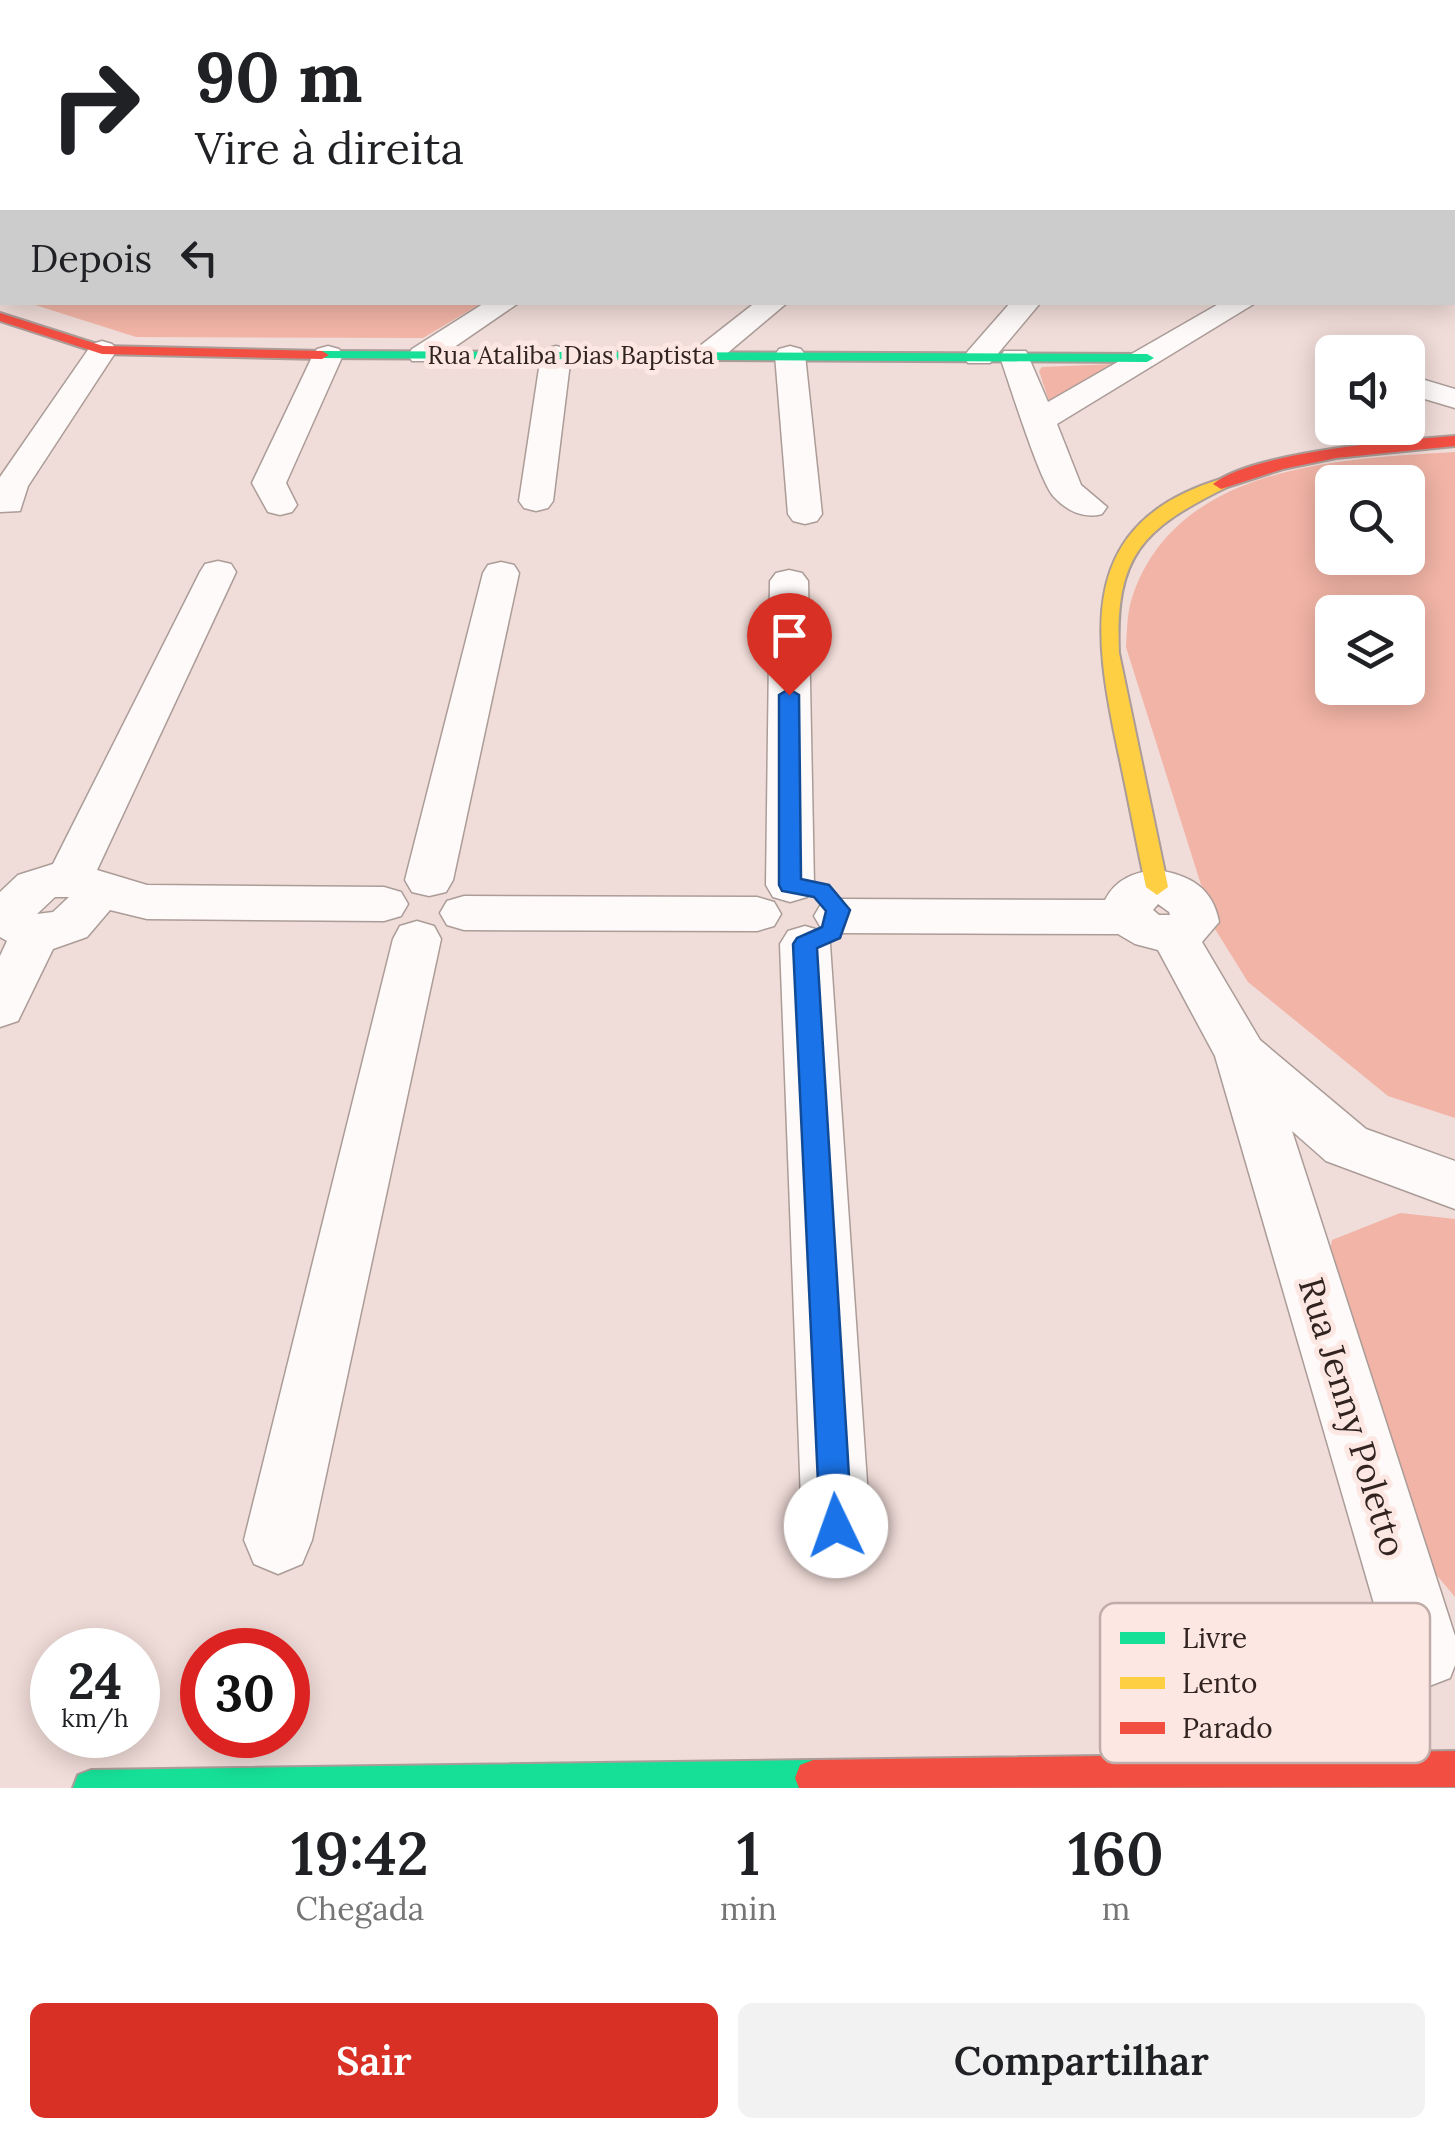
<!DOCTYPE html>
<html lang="pt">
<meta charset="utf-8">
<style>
:root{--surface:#fff;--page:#f2f2f2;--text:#202124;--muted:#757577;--accent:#d93025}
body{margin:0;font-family:Lora,serif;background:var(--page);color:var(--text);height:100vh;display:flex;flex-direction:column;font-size:38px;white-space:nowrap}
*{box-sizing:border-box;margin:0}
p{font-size:32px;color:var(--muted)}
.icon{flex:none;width:55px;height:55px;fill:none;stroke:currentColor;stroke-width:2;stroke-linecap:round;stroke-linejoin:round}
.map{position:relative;height:1788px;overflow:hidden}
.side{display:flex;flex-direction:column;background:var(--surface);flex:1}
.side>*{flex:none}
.top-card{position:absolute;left:0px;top:0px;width:1455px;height:305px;box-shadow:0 5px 25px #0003;background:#fff;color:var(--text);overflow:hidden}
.controls{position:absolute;left:1315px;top:335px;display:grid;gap:20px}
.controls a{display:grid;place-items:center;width:110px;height:110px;border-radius:15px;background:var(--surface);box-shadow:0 5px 25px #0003;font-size:50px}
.speed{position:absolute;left:30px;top:1628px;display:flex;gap:20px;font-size:50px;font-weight:700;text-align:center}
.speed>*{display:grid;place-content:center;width:130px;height:130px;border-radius:50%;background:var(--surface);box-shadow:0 5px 25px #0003;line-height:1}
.speed small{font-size:25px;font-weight:400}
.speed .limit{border:15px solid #d22;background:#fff;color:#111}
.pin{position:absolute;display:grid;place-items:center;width:85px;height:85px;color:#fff;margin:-102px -42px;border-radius:50% 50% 50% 0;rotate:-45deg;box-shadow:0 0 10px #0007}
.pin .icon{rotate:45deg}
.me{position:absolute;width:110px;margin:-55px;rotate:357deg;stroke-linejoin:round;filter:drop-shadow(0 0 8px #0008)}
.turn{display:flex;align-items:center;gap:35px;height:210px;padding:0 30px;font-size:45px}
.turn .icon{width:130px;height:130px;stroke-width:2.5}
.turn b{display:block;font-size:70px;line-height:85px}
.then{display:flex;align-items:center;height:95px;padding:0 30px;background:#0003;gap:20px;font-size:38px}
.eta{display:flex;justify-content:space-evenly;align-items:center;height:170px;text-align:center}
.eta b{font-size:60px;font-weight:600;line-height:70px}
.action{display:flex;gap:20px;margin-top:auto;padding:20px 30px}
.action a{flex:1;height:115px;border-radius:15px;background:var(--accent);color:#fff;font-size:40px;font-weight:600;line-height:115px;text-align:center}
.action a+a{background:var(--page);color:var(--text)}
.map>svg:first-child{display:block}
.green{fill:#f1b4a6;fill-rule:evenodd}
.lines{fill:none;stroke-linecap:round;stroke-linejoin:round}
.stream{stroke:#d89080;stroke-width:12}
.street-casing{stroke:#ab9c98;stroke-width:3}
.fast-casing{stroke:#ab9c98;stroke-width:4}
.slow-casing{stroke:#ab9c98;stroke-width:4}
.jam-casing{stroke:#ab9c98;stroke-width:4}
.street{fill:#fdfaf9;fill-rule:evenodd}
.fast{fill:#16e098;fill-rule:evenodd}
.slow{fill:#ffcf43;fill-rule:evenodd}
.jam{fill:#f24e42;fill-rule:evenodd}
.route{fill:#1a73e8;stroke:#114b97;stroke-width:2.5}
.labels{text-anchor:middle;stroke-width:10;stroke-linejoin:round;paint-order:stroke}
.far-street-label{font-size:25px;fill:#302320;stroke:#fde7e2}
.near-street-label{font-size:35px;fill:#302320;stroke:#fde7e2}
.key{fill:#fde7e2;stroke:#c0aca8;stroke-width:2.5}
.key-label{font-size:28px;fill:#302320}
</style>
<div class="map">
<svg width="1455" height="1788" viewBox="0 0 1455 1788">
<rect width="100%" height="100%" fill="#f0dcd8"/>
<path class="green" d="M29 303H482L423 338 136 337Z
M1115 364 1049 401 1039 371 1042 367Z
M1455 452V1118L1388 1096 1248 982 1215 929 1126 647C1127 632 1127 615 1131 601 1173 465 1337 459 1455 452ZM1332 482H1408V558H1332ZM1332 612H1408V688H1332Z
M1400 1213 1455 1219V1597L1419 1554 1319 1307 1332 1240Z"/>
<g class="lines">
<path class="stream" d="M859 2 864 0"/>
<defs>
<path id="street" d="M988 0H1006L1007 2H989Z
M1300 0H1337L1338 2H1302Z
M1452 171H1455L1452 187Z
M2 224V241L0 242V225Z
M486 302H520L434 361H412L408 355 412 349Z
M756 302H788L718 361H696L692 355 696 349Z
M1011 302H1041L990 363H968L964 357 968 351Z
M1222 302H1257L1057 424 1081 485 1107 507 1102 514C1084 519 1067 511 1054 497 1040 483 1009 382 1000 357L1004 351H1026L1048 402Z
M102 341 112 344 117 350 28 486 20 511 0 512V477L92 344Z
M328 346 339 349 343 355 286 483 297 505 292 512 280 515 268 512 252 483 313 355 317 349Z
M556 346 567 349 571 355 553 501 548 508 536 511 524 508 519 501 541 355 545 349Z
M790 346 801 349 805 355 822 514 817 521 805 524 793 521 788 514 775 355 779 349Z
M1408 375 1455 389V408L1408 394Z
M218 561 231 564 236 572 97 870 147 885 384 887 401 892 408 904 401 916 384 921 147 919 110 910 87 937 53 949 18 1021 0 1027V956L7 941 0 937V892L18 875 53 864 200 572 205 564ZM55 897H69L53 912 37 914Z
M501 562 514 565 519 573 453 880 446 892 429 896 412 892 405 880 483 573 488 565Z
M789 570 802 573 808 581 814 885 807 897 790 902 773 897 766 885 770 581 776 573Z
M1157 870C1190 875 1213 888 1219 922L1202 942 1260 1040 1366 1129 1455 1161V1209L1326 1161 1292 1131 1455 1636V1665L1450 1678 1424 1688 1398 1678 1388 1652 1215 1056 1158 950 1135 944 1118 934 838 933 821 928 814 916 821 904 838 899 1105 900C1116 879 1134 872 1157 870ZM1158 904 1169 912 1170 915H1159L1153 910Z
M464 896 757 897 774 902 781 914 774 926 757 931 464 930 447 925 440 913 447 901Z
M417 921 434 926 441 939 312 1540 302 1564 278 1574 254 1564 244 1540 393 939 400 926Z
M805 926 822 931 830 944 870 1526 860 1550 836 1560 812 1550 802 1526 780 944 788 931Z"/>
<path id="fast" d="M322 351 1147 354 1154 358 1147 362 317 358V352Z
M813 1760 826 1765 831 1778 827 1788H73L78 1775 91 1770Z"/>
<path id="slow" d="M1221 479 1229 484 1227 487C1142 529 1115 555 1119 653L1168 887 1157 895 1146 887C1136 842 1128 796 1118 751 1093 632 1076 523 1221 479Z"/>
<path id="jam" d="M0 313 103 346 322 351 329 355 322 359 102 354 0 321Z
M1455 436V446L1336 458 1283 469 1221 489 1213 484C1253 452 1401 440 1455 436Z
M1455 1751V1787L799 1788 795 1778 800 1765 813 1760Z"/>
</defs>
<use href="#street" class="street-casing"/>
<use href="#fast" class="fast-casing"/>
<use href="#slow" class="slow-casing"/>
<use href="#jam" class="jam-casing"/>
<use href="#street" class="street"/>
<use href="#fast" class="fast"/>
<use href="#slow" class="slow"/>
<use href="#jam" class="jam"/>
</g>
<path class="route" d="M789 689 799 695 801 879 829 885 850 910 840 938 817 948 852 1526 848 1538 836 1542 824 1538 820 1526 793 944 797 938 822 927 826 911 814 897 782 891 779 885V695Z"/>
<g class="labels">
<g class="far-street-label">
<text x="571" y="364">Rua Ataliba Dias Baptista</text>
</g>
<g class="near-street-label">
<text transform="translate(1352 1417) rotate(73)" y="12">Rua Jenny Poletto</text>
</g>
</g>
<rect x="1100" y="1603" width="330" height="160" rx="15" class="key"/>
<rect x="1120" y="1632" width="45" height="12" fill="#16e098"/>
<rect x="1120" y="1677" width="45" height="12" fill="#ffcf43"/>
<rect x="1120" y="1722" width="45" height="12" fill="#f24e42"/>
<g class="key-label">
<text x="1182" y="1648">Livre</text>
<text x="1182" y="1693">Lento</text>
<text x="1182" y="1738">Parado</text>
</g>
</svg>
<div class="controls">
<a><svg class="icon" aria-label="sound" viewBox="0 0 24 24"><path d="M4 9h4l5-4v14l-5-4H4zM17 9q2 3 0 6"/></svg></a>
<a><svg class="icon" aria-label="search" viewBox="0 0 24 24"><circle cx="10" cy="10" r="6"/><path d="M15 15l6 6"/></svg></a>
<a><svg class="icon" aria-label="layers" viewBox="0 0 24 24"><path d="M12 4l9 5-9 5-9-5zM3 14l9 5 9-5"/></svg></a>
</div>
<div class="speed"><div>24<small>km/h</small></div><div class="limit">30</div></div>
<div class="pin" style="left:789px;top:695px;background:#d93025"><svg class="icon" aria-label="arrive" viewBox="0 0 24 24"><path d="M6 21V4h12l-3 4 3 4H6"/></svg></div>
<svg class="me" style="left:836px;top:1526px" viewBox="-20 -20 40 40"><circle r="19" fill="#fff"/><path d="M0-13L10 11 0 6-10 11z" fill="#1a73e8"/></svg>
<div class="top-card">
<div class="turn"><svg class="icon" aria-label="right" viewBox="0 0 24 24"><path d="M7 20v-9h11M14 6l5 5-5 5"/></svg><div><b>90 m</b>Vire à direita</div></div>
<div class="then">Depois<svg class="icon" aria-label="left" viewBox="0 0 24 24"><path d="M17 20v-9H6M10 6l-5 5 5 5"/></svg></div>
</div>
</div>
<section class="side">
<div class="eta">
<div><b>19:42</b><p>Chegada</p></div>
<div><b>1</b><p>min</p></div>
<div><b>160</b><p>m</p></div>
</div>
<div class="action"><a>Sair</a><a>Compartilhar</a></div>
</section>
